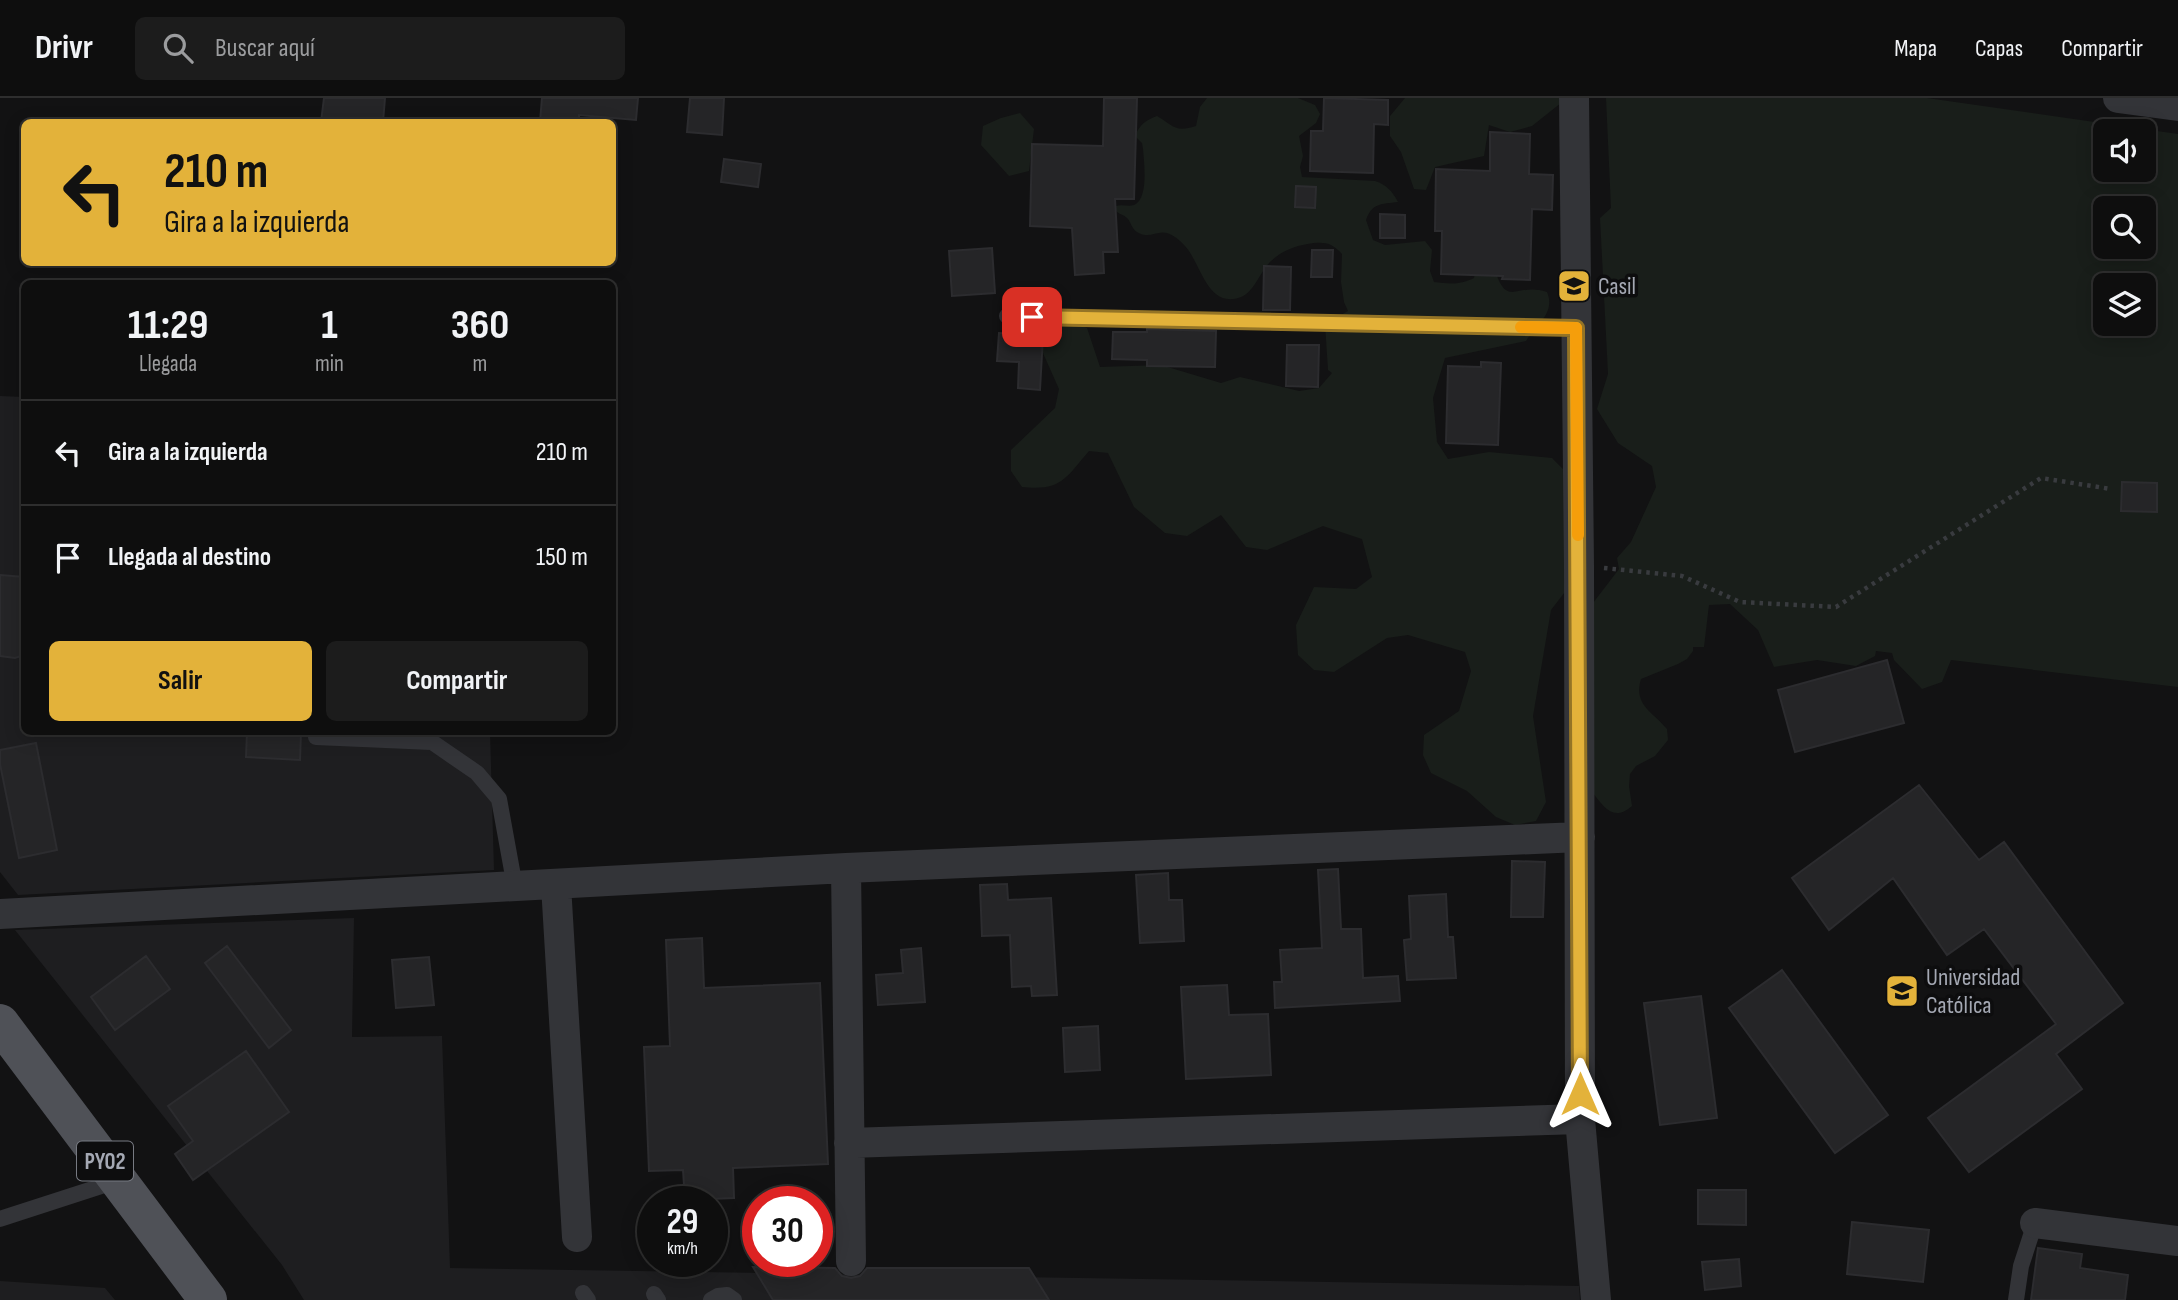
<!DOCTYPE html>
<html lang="es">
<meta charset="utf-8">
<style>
:root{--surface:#0e0e0e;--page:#1c1c1c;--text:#f1f3f6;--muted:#9b9c9e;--line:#2e2e2e;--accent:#e3b23a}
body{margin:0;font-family:"Sofia Sans Condensed",sans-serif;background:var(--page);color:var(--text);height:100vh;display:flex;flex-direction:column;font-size:26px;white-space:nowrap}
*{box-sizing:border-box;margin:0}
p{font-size:23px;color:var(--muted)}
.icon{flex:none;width:38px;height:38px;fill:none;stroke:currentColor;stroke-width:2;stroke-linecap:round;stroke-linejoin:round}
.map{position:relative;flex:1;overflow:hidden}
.sheet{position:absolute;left:21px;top:182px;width:595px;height:455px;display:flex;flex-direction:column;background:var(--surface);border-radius:10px;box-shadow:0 4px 18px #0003,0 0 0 2px var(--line)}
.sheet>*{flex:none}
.hud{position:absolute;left:21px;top:21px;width:595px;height:147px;border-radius:10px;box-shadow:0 4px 18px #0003,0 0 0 2px var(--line);background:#e3b23a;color:#111;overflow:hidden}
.fabs{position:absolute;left:2093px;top:21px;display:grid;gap:14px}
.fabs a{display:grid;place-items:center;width:63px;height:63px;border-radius:10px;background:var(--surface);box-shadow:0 4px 18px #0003,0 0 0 2px var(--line);font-size:35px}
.speed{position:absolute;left:637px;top:1088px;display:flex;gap:14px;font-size:35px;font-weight:700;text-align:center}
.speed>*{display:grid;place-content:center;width:91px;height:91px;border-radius:50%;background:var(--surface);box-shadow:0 4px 18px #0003,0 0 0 2px var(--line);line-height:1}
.speed small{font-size:18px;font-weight:400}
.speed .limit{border:10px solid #d22;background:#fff;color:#111}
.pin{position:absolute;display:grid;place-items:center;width:60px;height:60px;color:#fff;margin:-30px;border-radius:14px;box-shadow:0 4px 10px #0006}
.me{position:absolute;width:77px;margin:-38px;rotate:0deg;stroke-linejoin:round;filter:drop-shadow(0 0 5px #0008)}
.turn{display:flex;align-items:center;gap:24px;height:147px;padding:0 28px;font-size:32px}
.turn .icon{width:91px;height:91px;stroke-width:2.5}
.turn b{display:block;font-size:49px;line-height:60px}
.eta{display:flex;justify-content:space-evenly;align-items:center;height:119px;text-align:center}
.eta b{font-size:42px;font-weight:700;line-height:49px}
.button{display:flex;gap:14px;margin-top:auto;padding:14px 28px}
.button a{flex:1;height:80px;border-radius:10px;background:var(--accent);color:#111;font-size:28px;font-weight:700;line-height:80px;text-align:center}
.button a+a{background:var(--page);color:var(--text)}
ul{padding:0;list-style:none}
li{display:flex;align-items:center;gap:21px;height:105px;padding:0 28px;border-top:2px solid var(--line)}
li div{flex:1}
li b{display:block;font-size:26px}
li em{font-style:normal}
header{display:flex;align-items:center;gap:42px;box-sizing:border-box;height:98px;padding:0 35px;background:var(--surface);border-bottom:2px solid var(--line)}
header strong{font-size:33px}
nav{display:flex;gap:38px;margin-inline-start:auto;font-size:24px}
.search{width:490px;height:63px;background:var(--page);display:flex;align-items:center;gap:18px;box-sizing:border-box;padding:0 24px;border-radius:10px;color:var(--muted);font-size:26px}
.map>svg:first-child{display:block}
.built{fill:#1e1e20}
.green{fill:#191e1a;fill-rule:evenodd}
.building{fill:#252527;stroke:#2c2c2f;stroke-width:2}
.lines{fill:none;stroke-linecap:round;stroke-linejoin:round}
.path{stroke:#393b3f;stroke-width:4.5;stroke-dasharray:3.5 5;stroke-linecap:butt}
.service{stroke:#333438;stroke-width:16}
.minor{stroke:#333438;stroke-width:30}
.primary{stroke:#4f5157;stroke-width:38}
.route-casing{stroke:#947426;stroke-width:18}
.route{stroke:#e3b23a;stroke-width:12}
.slow{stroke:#f59e0b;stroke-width:12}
.labels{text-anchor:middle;stroke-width:7;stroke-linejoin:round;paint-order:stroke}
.shield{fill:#0d0d0e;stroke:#777a82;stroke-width:2}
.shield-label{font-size:23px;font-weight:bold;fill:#a4a8b3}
.poi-label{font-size:24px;fill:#a4a8b3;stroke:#0d0d0e;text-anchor:start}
</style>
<header>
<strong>Drivr</strong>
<div class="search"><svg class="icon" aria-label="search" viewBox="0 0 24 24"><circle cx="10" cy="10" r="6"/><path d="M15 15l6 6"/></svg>Buscar aquí</div>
<nav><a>Mapa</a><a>Capas</a><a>Compartir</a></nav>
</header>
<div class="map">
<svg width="2178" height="1202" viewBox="0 0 2178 1202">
<rect width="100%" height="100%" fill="#121213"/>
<path class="built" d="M0 298 24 299V634H490L494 772 18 797 0 774Z
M354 820 352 939 442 938 450 1170 1579 1188 1580 1202H304L282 1167 15 832Z
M0 1183 105 1190 115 1202H0Z"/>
<path class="green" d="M1207 0H1298L1315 7 1320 16 1316 25 1299 38 1303 58 1300 69 1302 79 1375 83C1387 87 1392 93 1398 104 1381 106 1372 105 1366 122L1373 142 1385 147 1425 143 1432 152 1430 173 1434 184C1450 186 1460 187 1474 180L1476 170 1493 166C1507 214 1515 183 1547 194 1556 215 1536 227 1526 243L1445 260 1433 300 1437 344 1448 361 1489 354 1552 360 1567 375 1585 468 1551 512 1533 618 1546 704 1536 723 1515 727 1496 719 1467 693 1431 675 1423 657 1424 637 1459 613 1471 573 1465 554 1408 537 1387 540 1334 574 1314 572 1298 557 1296 527 1314 489 1356 491 1372 479 1362 441 1323 428 1267 452 1246 449 1221 417 1187 438 1165 435 1134 409 1108 355 1089 353C1065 381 1061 393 1022 389L1011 373V352L1055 310 1059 291 1035 237 1047 220 1066 223 1087 230 1100 269 1161 267 1221 285 1240 279 1299 293 1319 290 1332 275 1328 272 1325 226 1348 213 1344 204 1341 184 1342 156C1333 146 1327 144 1314 145 1297 147 1282 152 1270 164 1258 176 1253 200 1233 201 1206 204 1200 164 1185 148 1160 121 1155 145 1137 134 1132 131 1131 125 1128 121 1124 116 1119 117 1115 112L1116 108C1122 106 1129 109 1134 107 1149 101 1144 64 1143 51L1142 45 1135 38C1140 26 1146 22 1157 18 1173 27 1174 35 1196 28L1200 9Z
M1405 0H1565L1566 1 1532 28 1510 34 1489 27 1484 58 1435 69 1426 92 1414 91 1401 54 1390 38V18Z
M1606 0H1927L2178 36V589L1951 562 1942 584 1922 591 1894 562 1892 555 1876 553 1875 558 1856 568 1817 562 1774 569 1758 532 1730 506 1709 507 1704 549H1693V553L1687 561 1678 566 1641 581C1633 607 1653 614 1667 631L1668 642 1655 658 1636 668 1630 676 1629 688 1632 708C1613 724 1605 710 1592 694L1593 505 1619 471 1617 460 1631 444 1656 389 1652 368 1618 345 1597 311 1608 276 1600 120 1611 110ZM2105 33H2144V72H2105ZM2105 110H2144V149H2105ZM2105 187H2144V226H2105Z
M1020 15 1034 31 1029 73 1009 78 981 47 983 28 1001 20Z"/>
<path class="building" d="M324 0H385L383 24H321Z
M542 0H638L636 22 579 17V24H540Z
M690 0H724L722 37 687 34Z
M1104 0H1137L1134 101H1115L1118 154H1103L1104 175 1075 177 1072 130 1030 128 1032 46 1103 48Z
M1324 0 1388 2V27L1374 26 1373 75 1310 73 1311 33H1323Z
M1490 34 1530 36 1529 76 1553 77 1552 112 1532 111 1530 182 1502 181 1503 178 1441 176 1442 133H1435L1436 71 1490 73Z
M724 61 761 66 758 89 721 84Z
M1296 88 1316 89 1315 110 1295 109Z
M1380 116 1405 117V140H1380Z
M992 150 995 195 952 198 949 153Z
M1312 152H1333L1332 179H1311Z
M1264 168 1291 169 1290 212H1263Z
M1147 231 1216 233 1215 269 1147 268V262L1112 261 1113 234H1147Z
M999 235 1043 238 1040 292 1018 290 1019 264 997 263Z
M1287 247H1319L1318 289 1286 288Z
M1481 264 1501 265 1498 347 1446 345 1448 268 1481 269Z
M2122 384 2157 385V414L2121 413Z
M0 477 24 479V557L15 560 0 558Z
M1887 562 1904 625 1795 654 1778 592Z
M247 634H301L300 662 246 659Z
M36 645 57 752 19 760 0 666V652Z
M1919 687 1979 762 2004 744 2123 905 2056 956 2082 991 1969 1074 1928 1020 2056 926 1984 831 1947 857 1893 780 1829 832 1792 780Z
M1512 763 1545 764 1543 819H1511Z
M1338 771 1341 831H1361L1363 880 1398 878 1400 903 1275 910 1274 884H1282L1280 852 1322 850 1318 772Z
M1168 775 1169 802H1182L1184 843 1140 845 1136 777Z
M1007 786 1008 802 1051 800 1057 897 1032 898 1031 888 1012 889 1010 837 982 838 980 787Z
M1446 796 1448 839H1453L1456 880 1407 882 1404 842 1411 841 1409 798Z
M702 840 704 890 820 885 828 1066 733 1070 734 1100 685 1102 683 1072 649 1073 644 949 670 948 666 842Z
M227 848 291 932 269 950 205 865Z
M921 850 925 904 878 907 876 877 903 875 901 852Z
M146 858 170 891 115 932 91 899Z
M429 859 434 907 396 910 392 862Z
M1782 872 1888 1017 1835 1055 1729 910Z
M1227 887 1229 917 1268 916 1271 977 1186 981 1181 889Z
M1701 898 1717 1020 1660 1027 1644 905Z
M1098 928 1100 972 1065 974 1063 930Z
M246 953 289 1014 193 1082 175 1056 193 1043 168 1008Z
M1698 1092H1746V1127L1698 1126Z
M1852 1124 1929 1132 1923 1184 1847 1176Z
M2038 1150 2082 1156 2080 1170 2128 1177 2125 1202H2031Z
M1739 1161 1741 1188 1705 1192 1702 1164Z
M753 1169 835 1170 842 1178 851 1180 860 1178 867 1170H1029L1049 1202H773Z"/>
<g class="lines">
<path class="path" d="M1604 470 1682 478 1740 504 1836 509 2041 380 2111 391"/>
<path class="service" d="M1007 218 1576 230
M316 639 432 644 477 675 499 701 515 789
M0 1121 117 1083
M583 1195 588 1202
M654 1196 658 1202
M711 1202 718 1198 727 1197 734 1202
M2016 1202 2021 1168 2035 1125"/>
<path class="minor" d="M1574 0 1579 468 1580 1021 1596 1202
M2118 0 2178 8
M846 770 851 1163
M556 787 577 1139
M0 816 846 770 1580 739
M849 1045 1580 1021
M2035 1125 2178 1143"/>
<path class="primary" d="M0 925 208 1202"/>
</g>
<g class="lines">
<defs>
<path id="route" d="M1032 219 1576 230 1580 996"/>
</defs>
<use href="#route" class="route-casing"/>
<use href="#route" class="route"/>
<path class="slow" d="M1521 229 1576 230 1578 437"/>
</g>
<defs>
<symbol id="school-square" viewBox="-11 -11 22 22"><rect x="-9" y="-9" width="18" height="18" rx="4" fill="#e3b23a" stroke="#0d0d0e"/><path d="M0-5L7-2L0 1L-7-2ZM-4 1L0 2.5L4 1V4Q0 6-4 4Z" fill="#111"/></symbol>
</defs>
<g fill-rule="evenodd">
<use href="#school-square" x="1555" y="169" width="38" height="38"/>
<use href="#school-square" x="1883" y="874" width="38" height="38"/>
</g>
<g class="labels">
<rect class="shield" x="77" y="1043.5" width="56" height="39" rx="5"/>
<g class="shield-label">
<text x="105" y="1071">PY02</text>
</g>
<g class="poi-label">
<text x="1598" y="196">Casil</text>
<text x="1926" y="887">Universidad<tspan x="1926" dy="28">Católica</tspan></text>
</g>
</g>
</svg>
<div class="fabs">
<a><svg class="icon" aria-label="sound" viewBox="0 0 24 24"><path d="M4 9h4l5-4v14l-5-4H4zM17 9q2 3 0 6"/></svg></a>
<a><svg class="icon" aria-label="search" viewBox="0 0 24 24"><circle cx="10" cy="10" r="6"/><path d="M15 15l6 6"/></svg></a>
<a><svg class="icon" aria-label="layers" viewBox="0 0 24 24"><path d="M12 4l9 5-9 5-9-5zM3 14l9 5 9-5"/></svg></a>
</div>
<div class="speed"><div>29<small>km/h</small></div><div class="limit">30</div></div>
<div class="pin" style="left:1032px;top:219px;background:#d93025"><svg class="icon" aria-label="arrive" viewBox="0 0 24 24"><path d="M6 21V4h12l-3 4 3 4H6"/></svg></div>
<svg class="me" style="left:1580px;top:996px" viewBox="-20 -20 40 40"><path d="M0-17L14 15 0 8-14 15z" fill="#e3b23a" stroke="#fff" stroke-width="4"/></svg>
<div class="hud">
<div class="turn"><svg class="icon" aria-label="left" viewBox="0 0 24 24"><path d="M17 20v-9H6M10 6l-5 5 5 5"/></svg><div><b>210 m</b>Gira a la izquierda</div></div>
</div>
<section class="sheet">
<div class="eta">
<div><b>11:29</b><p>Llegada</p></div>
<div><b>1</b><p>min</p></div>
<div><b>360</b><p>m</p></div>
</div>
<ul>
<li><svg class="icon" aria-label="left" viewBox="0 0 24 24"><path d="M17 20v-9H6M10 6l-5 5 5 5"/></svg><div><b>Gira a la izquierda</b></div><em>210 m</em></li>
<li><svg class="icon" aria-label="arrive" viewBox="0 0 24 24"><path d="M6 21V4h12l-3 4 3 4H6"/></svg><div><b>Llegada al destino</b></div><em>150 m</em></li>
</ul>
<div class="button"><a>Salir</a><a>Compartir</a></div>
</section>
</div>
